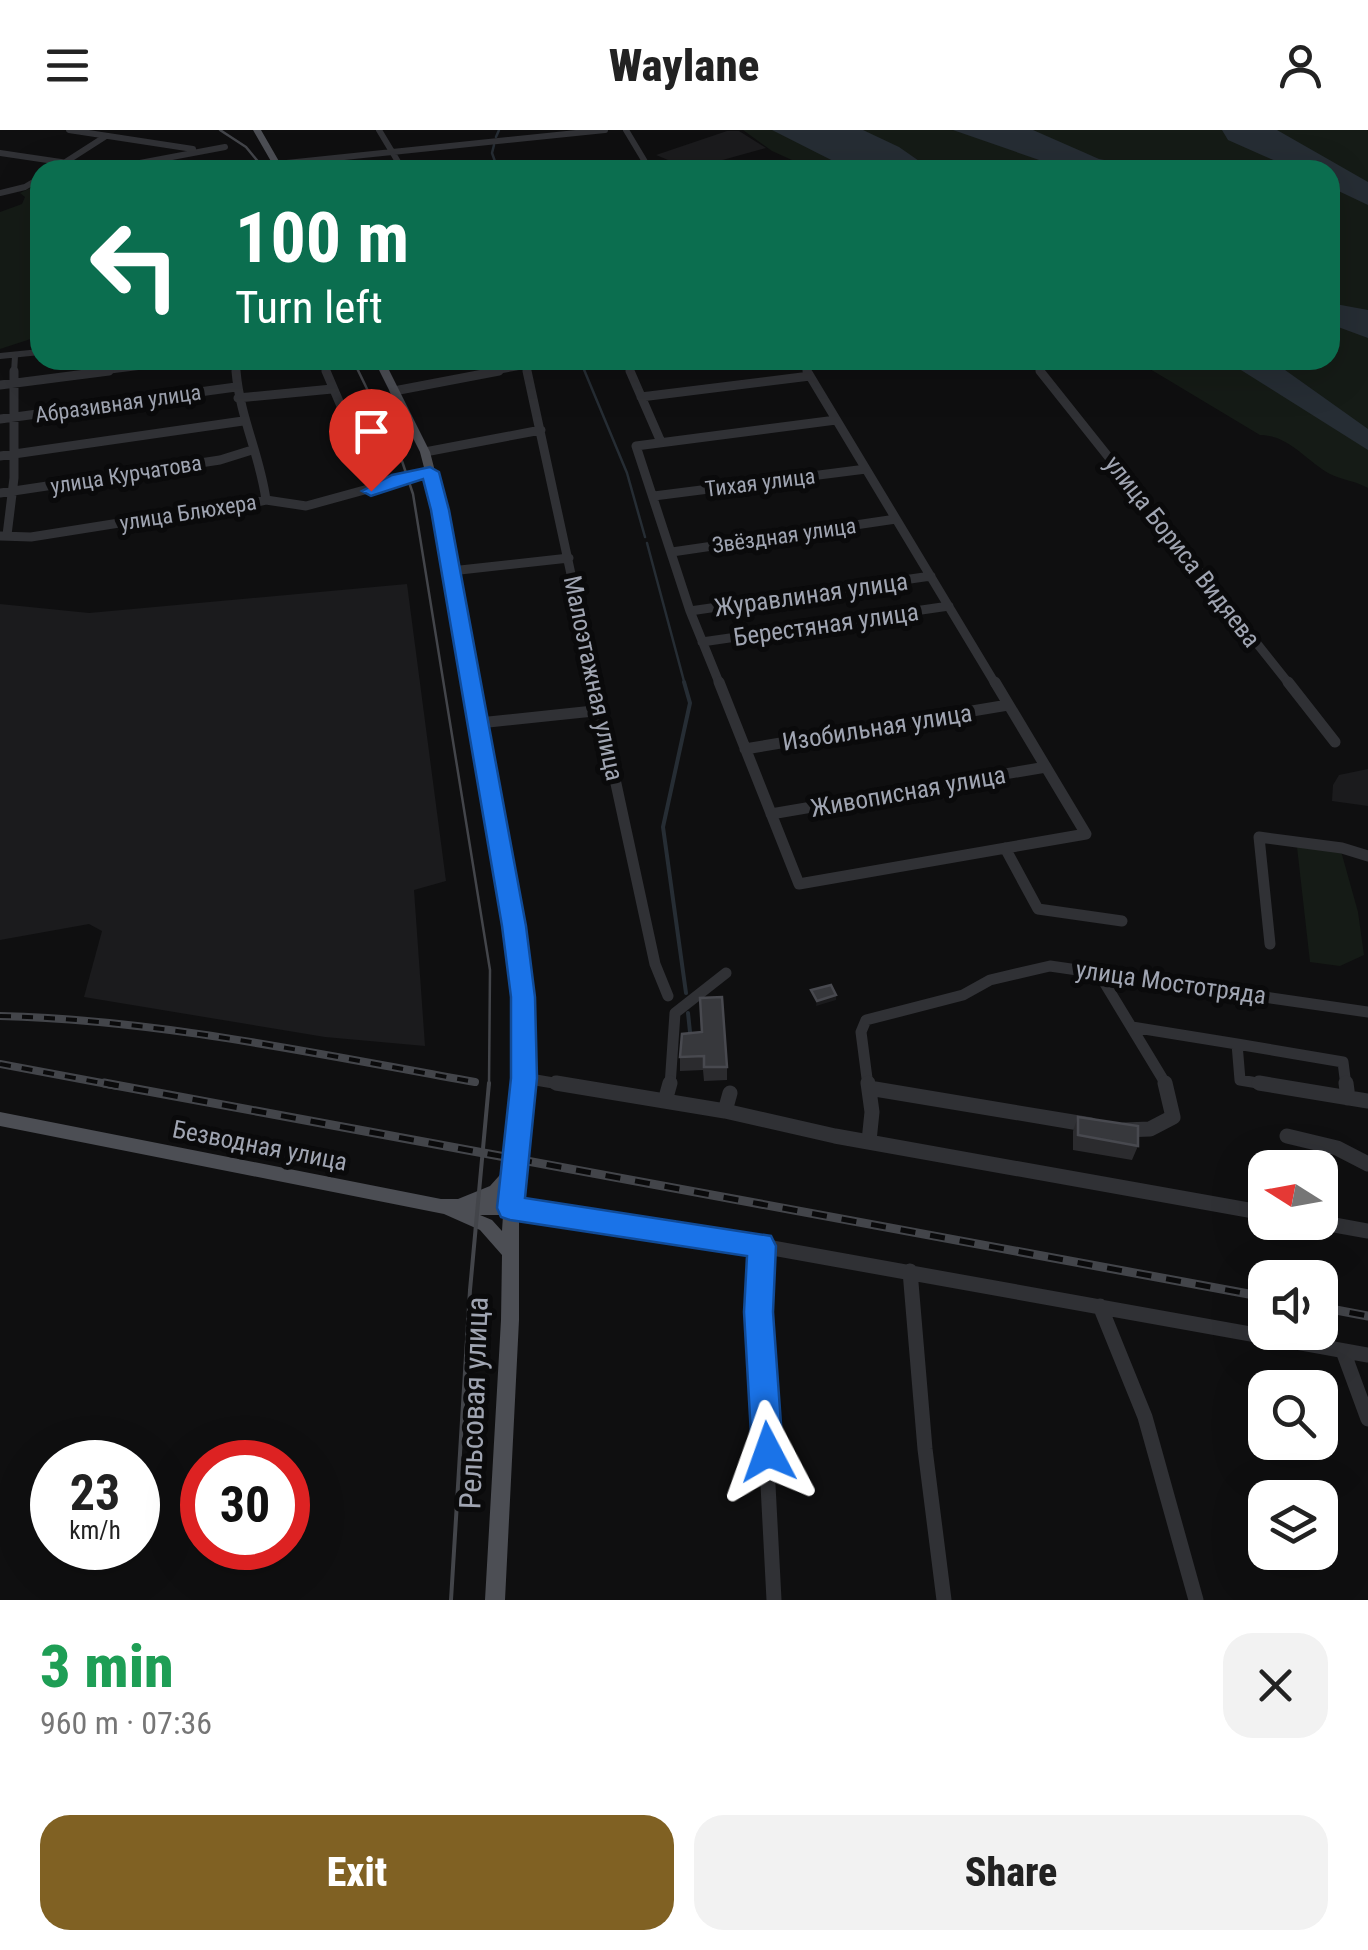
<!DOCTYPE html>
<meta charset="utf-8">
<style>
:root{--surface:#fff;--page:#f2f2f2;--text:#222;--muted:#767676;--accent:#806123}
body{margin:0;font-family:"Roboto Condensed",sans-serif;background:var(--page);color:var(--text);height:100vh;display:flex;flex-direction:column;font-size:38px;white-space:nowrap}
*{box-sizing:border-box;margin:0}
p{font-size:32px;color:var(--muted)}
.icon{flex:none;width:55px;height:55px;fill:none;stroke:currentColor;stroke-width:2;stroke-linecap:round;stroke-linejoin:round}
.map{position:relative;height:1470px;overflow:hidden}
.sheet{display:flex;flex-direction:column;background:var(--surface);flex:1}
.sheet>*{flex:none}
.top-card{position:absolute;left:30px;top:30px;width:1310px;height:210px;border-radius:30px;box-shadow:0 10px 40px #0002;background:#0b6e4f;color:#fff;overflow:hidden}
.needle{width:65px;rotate:281deg}
.tools{position:absolute;left:1248px;top:1020px;display:grid;gap:20px}
.tools a{display:grid;place-items:center;width:90px;height:90px;border-radius:20px;background:var(--surface);box-shadow:0 10px 40px #0002;font-size:50px}
.speed{position:absolute;left:30px;top:1310px;display:flex;gap:20px;font-size:50px;font-weight:700;text-align:center}
.speed>*{display:grid;place-content:center;width:130px;height:130px;border-radius:50%;background:var(--surface);box-shadow:0 10px 40px #0002;line-height:1}
.speed small{font-size:25px;font-weight:400}
.speed .limit{border:15px solid #d22;background:#fff;color:#111}
.pin{position:absolute;display:grid;place-items:center;width:85px;height:85px;color:#fff;margin:-102px -42px;border-radius:50% 50% 50% 0;rotate:-45deg;box-shadow:0 0 10px #0007}
.pin .icon{rotate:45deg}
.me{position:absolute;width:110px;margin:-55px;rotate:356deg;stroke-linejoin:round;filter:drop-shadow(0 0 8px #0008)}
.turn{display:flex;align-items:center;gap:35px;height:210px;padding:0 40px;font-size:45px}
.turn .icon{width:130px;height:130px;stroke-width:2.5}
.turn b{display:block;font-size:70px;line-height:85px}
.round{display:grid;place-items:center;flex:none;width:105px;height:105px;border-radius:30px;background:var(--page)}
.headline{display:flex;align-items:center;justify-content:space-between;height:170px;padding:0 40px}
h1{font-size:60px;font-weight:800;line-height:75px;color:#1e9e55}
.action{display:flex;gap:20px;margin-top:auto;padding:20px 40px}
.action a{flex:1;height:115px;border-radius:30px;background:var(--accent);color:#fff;font-size:40px;font-weight:800;line-height:115px;text-align:center}
.action a+a{background:var(--page);color:var(--text)}
header{display:flex;justify-content:space-between;align-items:center;height:130px;padding:0 40px;background:var(--surface);font-size:45px;font-weight:800}
.map>svg:first-child{display:block}
.built{fill:#1b1b1d}
.green{fill:#151b16}
.water{fill:#262d34}
.lines{fill:none;stroke-linecap:round;stroke-linejoin:round}
.stream-far1{stroke:#262d34;stroke-width:2.5}
.stream{stroke:#262d34;stroke-width:4}
.minor-far3{stroke:#303135;stroke-width:6}
.minor-far2{stroke:#303135;stroke-width:9}
.minor-far1{stroke:#303135;stroke-width:11}
.minor{stroke:#303135;stroke-width:15}
.major{fill:#4c4e54;fill-rule:evenodd}
.tram-far1{stroke:#43454a;stroke-width:2.5}
.tram{stroke:#43454a;stroke-width:4}
.rail-far1-casing{stroke:#43454a;stroke-width:8}
.rail-casing{stroke:#43454a;stroke-width:9}
.rail-far1{stroke:#0a0a0b;stroke-width:4;stroke-dasharray:11;stroke-linecap:butt}
.rail{stroke:#0a0a0b;stroke-width:5;stroke-dasharray:15;stroke-linecap:butt}
.wall{fill:#2b2b2e}
.shaded-wall{fill:#1a1a1c}
.building{fill:#37383c;stroke:#48494f;stroke-width:2.5}
.route{fill:#1a73e8;stroke:#114b97;stroke-width:2.5}
.labels{text-anchor:middle;stroke-width:10;stroke-linejoin:round;paint-order:stroke}
.far-street-label{font-size:22px;fill:#a0a5b2;stroke:#0a0a0b}
.street-label{font-size:25px;fill:#a0a5b2;stroke:#0a0a0b}
.near-street-label{font-size:30px;fill:#a0a5b2;stroke:#0a0a0b}
</style>
<header><svg class="icon" aria-label="menu" viewBox="0 0 24 24"><path d="M4 6h16M4 12h16M4 18h16"/></svg>Waylane<svg class="icon" aria-label="person" viewBox="0 0 24 24"><circle cx="12" cy="8" r="4"/><path d="M4 21q1-7 8-7t8 7"/></svg></header>
<div class="map">
<svg width="1368" height="1470" viewBox="0 0 1368 1470">
<rect width="100%" height="100%" fill="#0f0f10"/>
<path class="built" d="M727 1H739L766 18 690 39 656 25Z
M407 454 446 751 414 760 425 916 325 907 84 867 102 801 89 794 0 810V474L89 483Z
M1368 639V676L1332 671 1333 655 1339 645Z"/>
<path class="green" d="M743 0H1368V358C1356 351 1342 350 1330 344 1306 331 1289 305 1260 305L1135 230H1330V40H814L772 21Z
M37 55 40 56V206L0 219V82L22 74 25 67 20 63Z
M1297 717 1341 721 1358 782 1364 825 1340 836 1310 832Z"/>
<path class="water" d="M772 0H863L899 17 932 40H851Z
M953 0H1033L1099 29 1160 40H1068Z
M1222 0H1277L1368 52V75L1330 57V40H1296L1228 10Z
M1330 173 1368 180V208L1330 194Z
M1225 230H1271L1368 299V320Z"/>
<g class="lines">
<path class="stream-far1" d="M496 7 499 0
M494 15 492 23 498 40
M580 230 627 343 645 407
M647 413 685 555"/>
<path class="stream" d="M684 552 690 573 663 697 686 863
M688 883 690 902"/>
<path class="minor-far3" d="M69 0 193 19
M379 0 403 40
M626 0 650 40
M0 23 108 39 225 17
M277 34 605 0
M53 40 106 6
M0 63 25 57 40 48
M0 226 40 222
M235 230 236 243
M321 230 327 243
M521 230 528 243
M625 230 631 243
M800 230 808 243
M1031 230 1042 243
M14 243 15 226
M90 243 194 230
M486 243 524 236"/>
<path class="minor-far2" d="M236 241C240 288 260 325 266 370
M326 241 370 344 385 355
M527 241 595 555
M630 241 661 312
M807 241 996 555
M1040 241 1290 555
M0 255 109 241
M394 261 499 241
M641 267 810 246
M238 268 332 259
M0 289 236 257
M425 322 541 300
M0 326 243 291
M0 363 220 330 252 320
M654 366 866 339
M7 405 14 348V241
M0 406 31 407 157 387 194 386 266 370 306 376 430 342
M672 422 896 389
M451 441 569 428
M690 481 931 446
M702 512 949 476
M720 555 690 481 636 316 836 290"/>
<path class="minor-far1" d="M594 552 655 834 668 866
M719 552 799 754 1086 704 995 552
M1288 552 1335 612
M479 593 603 580
M745 619 1008 575
M771 684 1046 637
M1005 718 1038 779 1122 791
M1270 814 1259 707 1342 718 1368 726
M1098 842 1167 956
M1132 897 1237 914 1240 950 1275 956
M1237 914 1343 932 1346 956
M524 948 571 956
M670 956 675 883 726 843
M868 956 861 902 866 890 963 865 990 850 1050 836 1368 882"/>
<path class="minor" d="M556 953 725 981 835 1006 1265 1083
M868 953 872 982 869 1011
M1259 953 1368 971
M1346 953 1348 968
M869 958 1091 995
M665 971 670 953
M725 981 730 963
M1124 1000 1150 999 1173 987 1165 953
M1287 1006 1337 1018 1368 1034
M511 1078 761 1116 1368 1225
M1318 1092 1368 1101
M761 1116 759 1182 774 1470
M910 1141 925 1319 944 1470
M1100 1176 1145 1287 1196 1470
M1343 1221 1368 1289"/>
<path class="major" d="M253 0H261L284 40H276Z
M374 230H384L430 322 445 380 521 795 532 882V948L519 1078V1190L505 1470H485L501 1190 502 1125 480 1100 444 1084 0 996V982L441 1069H458L490 1056 507 1037 516 948V882L507 795 435 380 420 322ZM480 1085H503L502 1101 492 1090Z"/>
<path class="tram-far1" d="M220 0 246 17 265 40
M353 230 402 331 413 364 490 840 489 956"/>
<path class="tram" d="M451 1470 470 1160 489 953"/>
<defs>
<path id="rail-far1" d="M0 886C161 890 317 924 475 952
M0 934 118 956"/>
<path id="rail" d="M104 953 1265 1167
M1320 1177 1368 1186"/>
</defs>
<use href="#rail-far1" class="rail-far1-casing"/>
<use href="#rail" class="rail-casing"/>
<use href="#rail-far1" class="rail-far1"/>
<use href="#rail" class="rail"/>
</g>
<path class="wall" d="M700 868 727 937V950L704 951 703 940 680 941V927L701 903Z
M1078 987 1138 1016 1132 1030 1073 1020V1001Z"/>
<path class="shaded-wall" d="M836 865V870L816 876 817 871Z"/>
<path class="building" d="M831 855 836 865 817 871 811 860Z
M722 867 727 937H704V926L680 927 682 904 702 902 700 868Z
M1078 987 1138 996V1016L1078 1005Z"/>
<path class="route" d="M430 337 439 342 449 380 526 796 535 867 537 948 525 1068 771 1106 776 1116 773 1182 783 1322 779 1333 768 1338 757 1333 752 1322 744 1182 747 1126 510 1090 501 1087 497 1078 511 948V867L502 796 431 380 423 349 371 366 362 361 392 345Z"/>
<g class="labels">
<g class="far-street-label">
<text transform="translate(118 273) rotate(-8)" y="8">Абразивная улица</text>
<text transform="translate(126 344) rotate(-9)" y="8">улица Курчатова</text>
<text transform="translate(760 352) rotate(-7)" y="8">Тихая улица</text>
<text transform="translate(188 382) rotate(-9)" y="8">улица Блюхера</text>
<text transform="translate(784 405) rotate(-8)" y="8">Звёздная улица</text>
</g>
<g class="street-label">
<text transform="translate(1183 421) rotate(52)" y="9">улица Бориса Видяева</text>
<text transform="translate(811 464) rotate(-8)" y="9">Журавлиная улица</text>
<text transform="translate(826 494) rotate(-8)" y="9">Берестяная улица</text>
<text transform="translate(594 548) rotate(78)" y="9">Малоэтажная улица</text>
<text transform="translate(877 597) rotate(-9)" y="9">Изобильная улица</text>
<text transform="translate(908 661) rotate(-10)" y="9">Живописная улица</text>
<text transform="translate(1171 852) rotate(8)" y="9">улица Мостотряда</text>
<text transform="translate(260 1015) rotate(11)" y="9">Безводная улица</text>
</g>
<g class="near-street-label">
<text transform="translate(474 1273) rotate(-88)" y="10">Рельсовая улица</text>
</g>
</g>
</svg>
<div class="tools">
<a><svg class="needle" viewBox="-14 -14 28 28"><path d="M0-13l5 13h-10z" fill="#e53935"/><path d="M0 13l5-13h-10z" fill="#767676"/></svg></a>
<a><svg class="icon" aria-label="sound" viewBox="0 0 24 24"><path d="M4 9h4l5-4v14l-5-4H4zM17 9q2 3 0 6"/></svg></a>
<a><svg class="icon" aria-label="search" viewBox="0 0 24 24"><circle cx="10" cy="10" r="6"/><path d="M15 15l6 6"/></svg></a>
<a><svg class="icon" aria-label="layers" viewBox="0 0 24 24"><path d="M12 4l9 5-9 5-9-5zM3 14l9 5 9-5"/></svg></a>
</div>
<div class="speed"><div>23<small>km/h</small></div><div class="limit">30</div></div>
<div class="pin" style="left:371px;top:361px;background:#d93025"><svg class="icon" aria-label="arrive" viewBox="0 0 24 24"><path d="M6 21V4h12l-3 4 3 4H6"/></svg></div>
<svg class="me" style="left:768px;top:1322px" viewBox="-20 -20 40 40"><path d="M0-17L14 15 0 8-14 15z" fill="#1a73e8" stroke="#fff" stroke-width="4"/></svg>
<div class="top-card">
<div class="turn"><svg class="icon" aria-label="left" viewBox="0 0 24 24"><path d="M17 20v-9H6M10 6l-5 5 5 5"/></svg><div><b>100 m</b>Turn left</div></div>
</div>
</div>
<section class="sheet">
<div class="headline"><div><h1>3 min</h1><p>960 m · 07:36</p></div><a class="round"><svg class="icon" aria-label="close" viewBox="0 0 24 24"><path d="M6 6l12 12M18 6L6 18"/></svg></a></div>
<div class="action"><a>Exit</a><a>Share</a></div>
</section>
